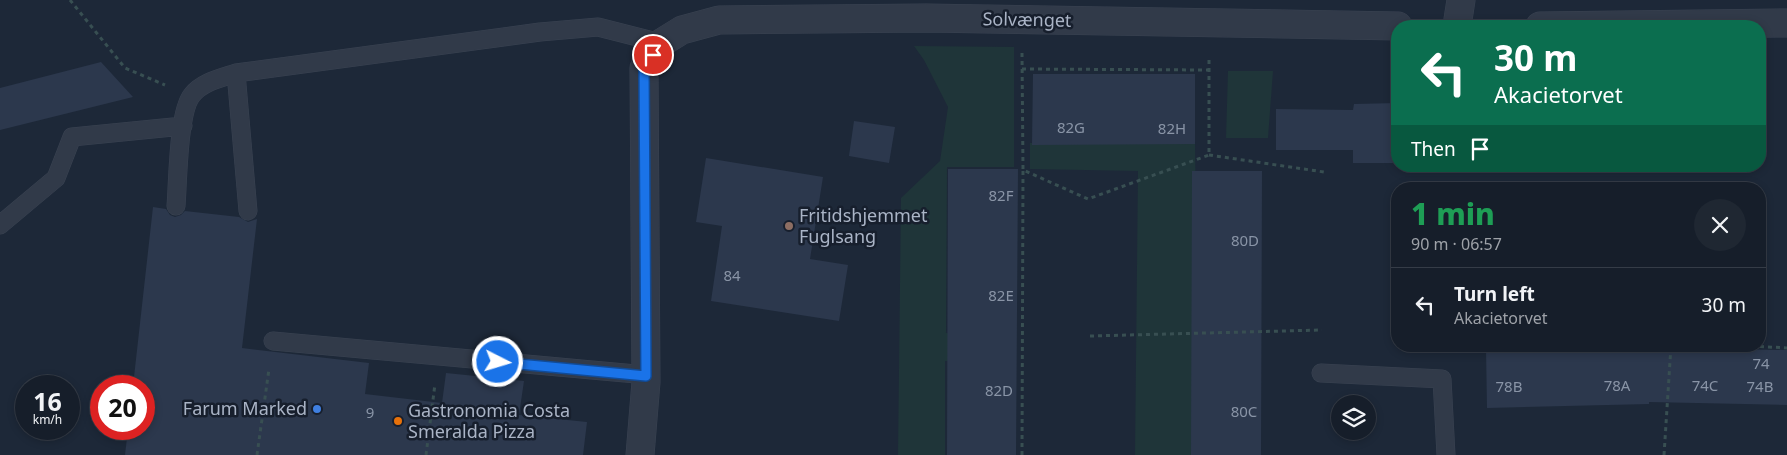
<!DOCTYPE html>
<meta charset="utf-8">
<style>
:root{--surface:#161e2a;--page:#1f2732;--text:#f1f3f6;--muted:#9ea2a8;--line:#353c47}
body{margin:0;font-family:"Noto Sans",sans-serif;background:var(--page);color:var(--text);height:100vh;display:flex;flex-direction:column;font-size:19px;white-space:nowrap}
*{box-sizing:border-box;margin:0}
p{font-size:16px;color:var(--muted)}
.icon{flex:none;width:28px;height:28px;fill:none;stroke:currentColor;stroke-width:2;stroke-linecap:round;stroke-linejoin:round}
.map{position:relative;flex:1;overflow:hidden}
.sheet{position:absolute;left:1391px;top:182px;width:375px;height:170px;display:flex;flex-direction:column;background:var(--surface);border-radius:20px;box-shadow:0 2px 8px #0003,0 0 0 1px var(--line)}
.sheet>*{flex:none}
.banner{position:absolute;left:1391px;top:20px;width:375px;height:152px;border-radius:20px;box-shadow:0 2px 8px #0003,0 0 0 1px var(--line);background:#0b6e4f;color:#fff;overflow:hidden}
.fabs{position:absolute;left:1331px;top:395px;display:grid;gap:10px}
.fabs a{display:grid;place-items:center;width:45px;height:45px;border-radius:50%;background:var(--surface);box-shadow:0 2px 8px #0003,0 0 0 1px var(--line);font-size:25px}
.speed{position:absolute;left:15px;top:375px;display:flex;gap:10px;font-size:25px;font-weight:700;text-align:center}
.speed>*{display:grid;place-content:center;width:65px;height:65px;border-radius:50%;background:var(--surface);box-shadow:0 2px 8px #0003,0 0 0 1px var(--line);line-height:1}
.speed small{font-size:12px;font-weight:400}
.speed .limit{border:8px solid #d22;background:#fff;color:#111}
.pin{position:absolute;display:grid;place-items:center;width:42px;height:42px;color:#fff;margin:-21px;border:2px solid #fff;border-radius:50%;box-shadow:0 1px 5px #0007}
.me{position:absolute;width:55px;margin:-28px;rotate:95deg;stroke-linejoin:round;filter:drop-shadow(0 0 4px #0008)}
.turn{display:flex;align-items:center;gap:18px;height:105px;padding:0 20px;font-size:22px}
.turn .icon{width:65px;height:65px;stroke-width:2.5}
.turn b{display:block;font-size:35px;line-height:42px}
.then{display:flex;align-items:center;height:48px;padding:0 20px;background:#0003;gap:10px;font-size:19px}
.round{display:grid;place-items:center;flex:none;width:52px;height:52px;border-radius:26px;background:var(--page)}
.overview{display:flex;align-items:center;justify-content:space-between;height:85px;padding:0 20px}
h1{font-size:30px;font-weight:800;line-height:38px;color:#1e9e55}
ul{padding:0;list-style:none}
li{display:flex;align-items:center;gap:15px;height:75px;padding:0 20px;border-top:1px solid var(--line)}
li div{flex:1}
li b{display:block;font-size:19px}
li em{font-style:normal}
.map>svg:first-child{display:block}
.green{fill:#1f3539}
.building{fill:#2c384d}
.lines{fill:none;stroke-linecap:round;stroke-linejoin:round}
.service-casing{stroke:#3a4352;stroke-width:19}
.minor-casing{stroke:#3a4352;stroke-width:29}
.path{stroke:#384f52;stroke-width:3;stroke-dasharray:4 4;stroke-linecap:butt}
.service{stroke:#313a49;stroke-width:18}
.minor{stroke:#313a49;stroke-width:28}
.route-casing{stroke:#114b97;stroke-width:12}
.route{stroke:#1a73e8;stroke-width:9}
.education-dot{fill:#8d6e63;stroke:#171f2d;stroke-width:2}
.shop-dot{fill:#3f7fe0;stroke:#171f2d;stroke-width:2}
.food-dot{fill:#e8710a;stroke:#171f2d;stroke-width:2}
.labels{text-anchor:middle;stroke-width:5;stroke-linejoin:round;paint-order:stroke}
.number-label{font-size:15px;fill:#8994a6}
.street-label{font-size:18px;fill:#aab4c6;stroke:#171f2d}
.poi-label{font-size:18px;fill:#aab4c6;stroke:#171f2d;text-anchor:start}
</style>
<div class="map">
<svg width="1787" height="455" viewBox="0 0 1787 455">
<rect width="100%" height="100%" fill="#1d2838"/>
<path class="green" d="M914 46 1014 47V167H947L946 333 973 334V360L945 361V455H898L901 198 940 161 948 107 924 60Z
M1228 71H1273L1268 138H1226Z
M1195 142 1197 304 1195 455H1135L1138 171 1030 169V143Z"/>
<path class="building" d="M101 62 133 97 0 130V88Z
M1033 74H1195V144L1032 145Z
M1398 103V163H1353V150H1276V109L1353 110 1354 104Z
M854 121 895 127 889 163 849 156Z
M706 158 823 177 810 259 848 265 839 321 711 301 722 226 696 222Z
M948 169H1018L1016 455H947Z
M1192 171H1262L1261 455H1191Z
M153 207 166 209 170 215 175 217 181 215 185 211 239 217 248 222 257 219 242 348 369 363 365 394 442 403 446 373 524 381 519 415 587 422 583 455H125L128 429H144V386H133Z
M1549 346 1787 350V405L1649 402V404L1487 408 1486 348Z"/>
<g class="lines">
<defs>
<path id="service" d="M236 73 248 211
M176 206C178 182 178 112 192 95 202 82 221 78 236 73L540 32 598 27 661 43
M0 225 56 178 72 137 183 126
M273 341 647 375
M1321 373 1442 379 1446 455"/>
<path id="minor" d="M1457 26 1461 0
M1540 26 1787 23
M640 455 646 382 644 68 661 43 682 30 719 20 926 18 1398 26"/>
</defs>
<use href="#service" class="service-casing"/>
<use href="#minor" class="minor-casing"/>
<path class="path" d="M70 0 125 68 165 85
M1022 53 1023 170 1088 199 1209 155V58
M1022 69 1209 70
M1209 155 1324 172
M1090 336 1322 330
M1752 346 1787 348
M257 455 269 369
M426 455 435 384
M1022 455 1023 170
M1664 455 1671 346"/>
<use href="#service" class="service"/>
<use href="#minor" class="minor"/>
</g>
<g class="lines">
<defs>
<path id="route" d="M498 362 646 376 644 68 653 55"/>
</defs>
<use href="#route" class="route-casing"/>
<use href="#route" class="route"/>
</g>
<circle class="education-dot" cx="789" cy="226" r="5"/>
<circle class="shop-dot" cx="317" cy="409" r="5"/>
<circle class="food-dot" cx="398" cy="421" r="5"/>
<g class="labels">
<g class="number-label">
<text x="1071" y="133">82G</text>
<text x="1172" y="134">82H</text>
<text x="1001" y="201">82F</text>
<text x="1245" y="246">80D</text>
<text x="732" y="281">84</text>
<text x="1001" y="301">82E</text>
<text x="1761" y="369">74</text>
<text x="1617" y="391">78A</text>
<text x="1705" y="391">74C</text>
<text x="1509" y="392">78B</text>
<text x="1760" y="392">74B</text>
<text x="999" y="396">82D</text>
<text x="1244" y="417">80C</text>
<text x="370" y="418">9</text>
</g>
<g class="street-label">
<text transform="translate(1027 20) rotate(1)" y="6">Solvænget</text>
</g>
<g class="poi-label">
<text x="799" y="222">Fritidshjemmet<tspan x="799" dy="21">Fuglsang</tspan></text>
<text x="307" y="415" text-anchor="end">Farum Marked</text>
<text x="408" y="417">Gastronomia Costa<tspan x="408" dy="21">Smeralda Pizza</tspan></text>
</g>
</g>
</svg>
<div class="fabs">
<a><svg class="icon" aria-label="layers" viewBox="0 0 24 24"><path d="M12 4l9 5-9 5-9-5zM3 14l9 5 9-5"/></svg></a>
</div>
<div class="speed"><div>16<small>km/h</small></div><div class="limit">20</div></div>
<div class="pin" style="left:653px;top:55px;background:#d93025"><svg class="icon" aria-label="arrive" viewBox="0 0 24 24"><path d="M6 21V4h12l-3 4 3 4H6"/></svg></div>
<svg class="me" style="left:498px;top:362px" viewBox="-20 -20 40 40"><circle r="17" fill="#1a73e8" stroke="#fff" stroke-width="3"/><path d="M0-11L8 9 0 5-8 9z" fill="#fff"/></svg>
<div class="banner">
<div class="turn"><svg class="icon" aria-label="left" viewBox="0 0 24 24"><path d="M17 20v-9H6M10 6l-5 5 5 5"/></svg><div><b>30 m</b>Akacietorvet</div></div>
<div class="then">Then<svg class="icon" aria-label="arrive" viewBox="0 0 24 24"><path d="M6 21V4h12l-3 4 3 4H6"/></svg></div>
</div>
<section class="sheet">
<div class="overview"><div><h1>1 min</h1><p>90 m · 06:57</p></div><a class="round"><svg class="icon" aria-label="close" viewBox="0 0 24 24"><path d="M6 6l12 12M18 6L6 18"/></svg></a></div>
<ul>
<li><svg class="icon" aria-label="left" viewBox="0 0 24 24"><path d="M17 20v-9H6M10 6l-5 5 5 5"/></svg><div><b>Turn left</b><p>Akacietorvet</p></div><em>30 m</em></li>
</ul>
</section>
</div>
